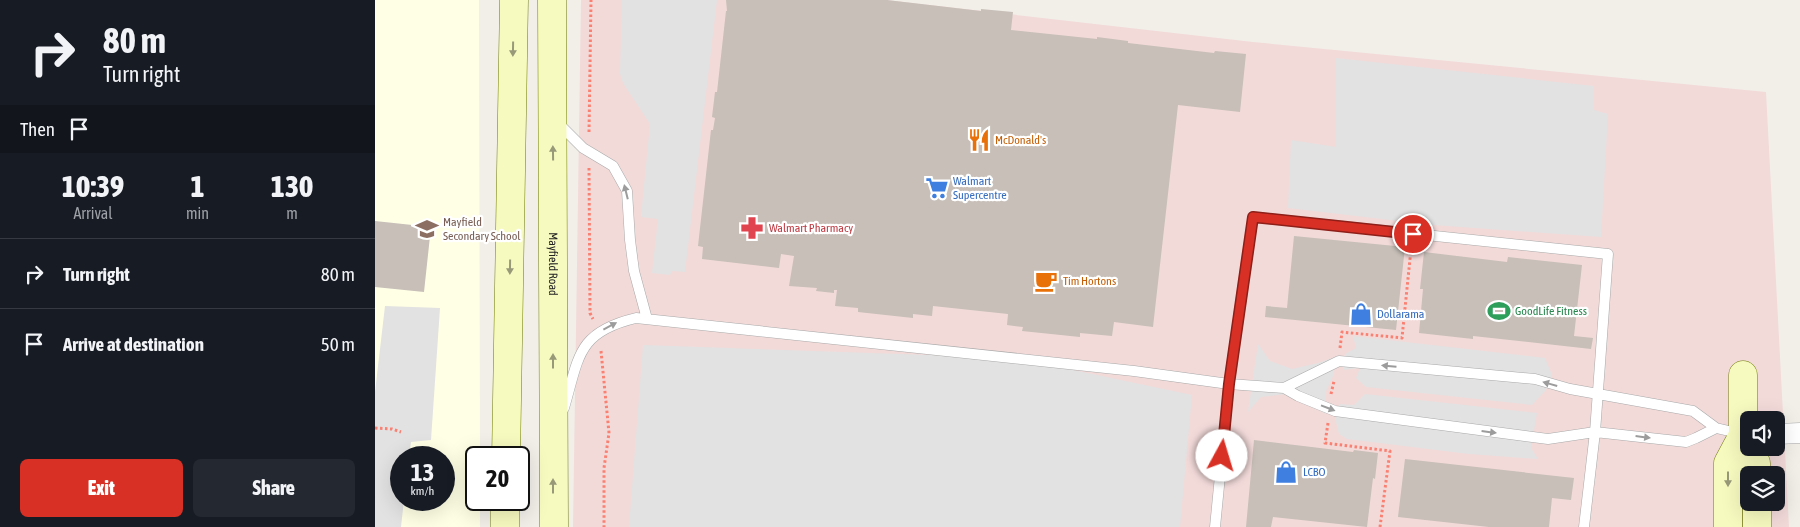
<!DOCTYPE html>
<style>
:root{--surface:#171b24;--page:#242831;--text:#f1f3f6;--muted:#9ea1a6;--line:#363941;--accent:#d93025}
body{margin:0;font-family:"Asap Condensed",sans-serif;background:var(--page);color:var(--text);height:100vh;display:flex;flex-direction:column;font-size:19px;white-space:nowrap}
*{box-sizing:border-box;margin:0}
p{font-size:16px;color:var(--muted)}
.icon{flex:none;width:28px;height:28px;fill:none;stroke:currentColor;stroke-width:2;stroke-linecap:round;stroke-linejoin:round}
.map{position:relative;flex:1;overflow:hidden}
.sheet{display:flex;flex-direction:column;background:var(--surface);width:375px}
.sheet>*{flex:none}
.top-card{background:#171b24;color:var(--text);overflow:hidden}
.controls{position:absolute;left:1365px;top:411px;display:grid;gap:10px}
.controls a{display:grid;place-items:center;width:45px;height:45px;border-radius:8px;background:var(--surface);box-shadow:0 5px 20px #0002;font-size:25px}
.speed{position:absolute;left:15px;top:446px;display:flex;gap:10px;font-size:25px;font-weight:700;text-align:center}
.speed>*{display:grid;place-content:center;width:65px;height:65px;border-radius:50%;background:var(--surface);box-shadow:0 5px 20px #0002;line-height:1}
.speed small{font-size:12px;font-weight:400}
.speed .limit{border:2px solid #111;border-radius:8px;background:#fff;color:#111}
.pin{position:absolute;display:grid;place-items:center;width:42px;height:42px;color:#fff;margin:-21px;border:2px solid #fff;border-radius:50%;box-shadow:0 1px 5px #0007}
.me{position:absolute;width:55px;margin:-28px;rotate:6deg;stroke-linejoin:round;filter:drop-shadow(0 0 4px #0008)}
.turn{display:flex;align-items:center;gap:18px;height:105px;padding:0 20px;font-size:22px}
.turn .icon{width:65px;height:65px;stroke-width:2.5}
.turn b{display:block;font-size:35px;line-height:42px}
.then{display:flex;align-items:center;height:48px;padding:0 20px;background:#0003;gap:10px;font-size:19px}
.eta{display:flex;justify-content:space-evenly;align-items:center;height:85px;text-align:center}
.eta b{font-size:30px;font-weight:800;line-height:35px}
.action{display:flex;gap:10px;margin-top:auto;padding:10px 20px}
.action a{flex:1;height:58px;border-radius:8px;background:var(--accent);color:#fff;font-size:20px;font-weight:800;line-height:58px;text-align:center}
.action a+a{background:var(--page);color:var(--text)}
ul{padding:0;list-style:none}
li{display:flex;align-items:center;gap:15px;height:70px;padding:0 20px;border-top:1px solid var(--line)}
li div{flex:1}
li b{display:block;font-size:19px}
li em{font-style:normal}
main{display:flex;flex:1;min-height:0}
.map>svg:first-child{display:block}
.commercial{fill:#f2dad9;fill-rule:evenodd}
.education{fill:#ffffe5;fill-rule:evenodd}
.parking{fill:#e2e2e2}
.building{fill:#c7bfb8}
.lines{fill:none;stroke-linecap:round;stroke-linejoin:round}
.lane-casing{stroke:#a9a9a9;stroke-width:11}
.street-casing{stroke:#a9a9a9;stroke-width:21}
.secondary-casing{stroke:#707d05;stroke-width:29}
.path{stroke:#fa8072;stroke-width:3;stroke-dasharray:2.5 2.5;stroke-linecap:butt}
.lane{stroke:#fff;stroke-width:10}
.street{stroke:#fff;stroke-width:20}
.secondary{stroke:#f7fabf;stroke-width:28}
.oneway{fill:#979978}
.oneway2{fill:#9c9c9c}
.route-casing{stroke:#8d1f18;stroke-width:12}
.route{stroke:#d93025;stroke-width:9}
.labels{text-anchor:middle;stroke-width:4.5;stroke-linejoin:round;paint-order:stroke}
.food-label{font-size:12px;fill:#c56008;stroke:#fff;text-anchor:start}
.shop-label{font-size:12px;fill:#366cbe;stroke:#fff;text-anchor:start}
.education-label{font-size:12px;fill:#785e54;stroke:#fff;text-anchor:start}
.health-label{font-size:12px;fill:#be3a42;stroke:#fff;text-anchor:start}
.street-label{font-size:12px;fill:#222;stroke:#fff}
.leisure-label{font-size:12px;fill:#27864d;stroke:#fff;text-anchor:start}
</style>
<main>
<section class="sheet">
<div class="top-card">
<div class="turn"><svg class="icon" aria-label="right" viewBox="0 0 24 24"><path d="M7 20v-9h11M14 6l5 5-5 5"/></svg><div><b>80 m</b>Turn right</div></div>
<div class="then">Then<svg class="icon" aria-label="arrive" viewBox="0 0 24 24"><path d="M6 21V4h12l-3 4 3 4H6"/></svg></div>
</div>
<div class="eta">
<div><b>10:39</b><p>Arrival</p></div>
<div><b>1</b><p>min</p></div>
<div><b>130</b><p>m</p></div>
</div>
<ul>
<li><svg class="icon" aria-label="right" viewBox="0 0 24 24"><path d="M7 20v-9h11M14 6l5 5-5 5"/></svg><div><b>Turn right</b></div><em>80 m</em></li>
<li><svg class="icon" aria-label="arrive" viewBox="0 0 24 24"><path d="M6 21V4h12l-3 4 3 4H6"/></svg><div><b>Arrive at destination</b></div><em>50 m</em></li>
</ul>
<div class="action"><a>Exit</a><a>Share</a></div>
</section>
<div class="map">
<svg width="1425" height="527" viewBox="0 0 1425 527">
<rect width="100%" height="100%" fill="#f2efe9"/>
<path class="commercial" d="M206 0H511L878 42 1391 92 1414 527H198ZM1374 420H1401V448H1374ZM1374 475H1401V502H1374Z"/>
<path class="education" d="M0 0H104L105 457 101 458V500H105V527H0ZM26 458H69V500H26Z"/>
<path class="parking" d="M247 0H342L310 272 297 271 295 275 277 273 283 219 266 217 275 124 248 83 245 74Z
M961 58 1219 86V110L1233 114 1226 237 1058 225 913 208 916 140 961 147Z
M10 306 65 308 56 440 36 442 34 457 26 458V500H29L26 527H0V392Z
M978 336 1170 358 1177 375 1171 390 1157 405 991 387 981 378 985 368 968 370 970 354 981 348Z
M883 344 895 361 917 369 943 363 960 357 959 374 951 391V414L911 394 886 397 873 412Z
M268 345 641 358 817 395 805 527H254Z
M990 394 1162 413 1156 448 1163 459 1094 454 972 439 964 434 960 418 965 404 979 405Z"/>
<path class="building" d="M351 0H512L606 11V9L638 12 636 30 722 39V37L753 41V43L839 53 840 51 871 54 865 112 803 105 778 327 739 322 737 336 705 333V337L647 331 648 327 632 325 633 314 558 306 557 316 538 314V318L483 312V308L460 306 462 290H459V293L441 291 442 288 414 286 419 256 406 254 404 268 327 259 328 247 323 246 336 130H338L340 118 337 117 340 92H342L351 11H352Z
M0 221 56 227 49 292 0 287Z
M919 236 1030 247 1021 330 890 317 891 306 912 308Z
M1049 252 1132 262 1133 257 1207 265 1199 336 1218 338 1216 349 1098 336V339L1044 333 1048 289H1045Z
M879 440 978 452 979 450 1003 453 1000 479 998 478 992 527 898 517 896 527H871Z
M1030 459 1199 478 1196 500 1177 498 1174 527H1114L1023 517Z"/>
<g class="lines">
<defs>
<path id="lane" d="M183 123 208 148 238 166 252 191 255 240 259 271 272 319
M909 388 964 361 1160 379 1195 389 1318 411 1341 428 1367 434
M189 408C204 357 202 332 261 318L759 371 854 384 909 388 923 396 960 411 1173 439 1220 432 1311 442 1321 438 1341 428
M840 527 854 384 878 217 1233 254 1220 432 1209 527"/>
<path id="street" d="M1401 434 1425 433"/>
<g id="secondary">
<path id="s1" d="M177 0 179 527"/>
<path d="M1368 375V435L1381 463V475"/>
<path d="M131 458 139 0"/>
<path d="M1382 502V527"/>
<path d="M130 527V500"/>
<path d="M1353 527V463L1368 435"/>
</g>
</defs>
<use href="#lane" class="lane-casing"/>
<use href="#street" class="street-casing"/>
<use href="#secondary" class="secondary-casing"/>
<path class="path" d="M214 132 216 0
M214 168 215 313 218 319
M965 348 967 332 1027 338 1036 249
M226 351 234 433 229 468V527
M956 394 959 381
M953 423 950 443 1015 451 1005 527
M0 428 17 429 26 432"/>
<use href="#lane" class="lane"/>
<use href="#street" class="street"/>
<use href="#secondary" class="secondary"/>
</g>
<defs><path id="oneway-solid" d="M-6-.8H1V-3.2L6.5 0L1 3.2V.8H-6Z" transform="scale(1.25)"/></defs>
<g class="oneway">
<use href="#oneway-solid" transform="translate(138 49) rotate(91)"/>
<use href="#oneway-solid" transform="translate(178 153) rotate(-91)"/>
<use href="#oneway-solid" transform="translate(135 267) rotate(91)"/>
<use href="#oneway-solid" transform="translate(178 361) rotate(-90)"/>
<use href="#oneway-solid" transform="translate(1353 479) rotate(90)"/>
<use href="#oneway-solid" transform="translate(178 486) rotate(-90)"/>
</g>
<g class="oneway2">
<use href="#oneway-solid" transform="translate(251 192) rotate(-104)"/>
<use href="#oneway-solid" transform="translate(235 326) rotate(-28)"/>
<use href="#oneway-solid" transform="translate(1014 366) rotate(-175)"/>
<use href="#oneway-solid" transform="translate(1175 384) rotate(-164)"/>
<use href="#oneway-solid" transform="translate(953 408) rotate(21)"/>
<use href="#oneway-solid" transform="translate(1114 432) rotate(7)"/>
<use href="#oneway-solid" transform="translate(1268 437) rotate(7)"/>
</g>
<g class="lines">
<defs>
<path id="route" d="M847 456 854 384 878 217 1038 234"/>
</defs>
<use href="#route" class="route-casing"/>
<use href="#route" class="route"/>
</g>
<defs>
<symbol id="restaurant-bare" viewBox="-9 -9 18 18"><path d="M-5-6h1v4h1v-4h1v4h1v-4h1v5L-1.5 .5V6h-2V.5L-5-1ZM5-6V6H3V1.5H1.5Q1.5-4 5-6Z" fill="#e8710a" stroke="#fff" stroke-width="2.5" paint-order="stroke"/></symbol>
<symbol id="supermarket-bare" viewBox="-9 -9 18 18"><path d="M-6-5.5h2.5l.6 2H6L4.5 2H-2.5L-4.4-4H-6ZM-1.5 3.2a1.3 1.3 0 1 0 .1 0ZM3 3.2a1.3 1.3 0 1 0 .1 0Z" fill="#3f7fe0" stroke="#fff" stroke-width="2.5" paint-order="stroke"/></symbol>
<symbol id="pharmacy-bare" viewBox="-9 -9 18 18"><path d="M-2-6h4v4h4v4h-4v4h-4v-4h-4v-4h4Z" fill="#e0444e" stroke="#fff" stroke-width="2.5" paint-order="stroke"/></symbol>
<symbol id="school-bare" viewBox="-9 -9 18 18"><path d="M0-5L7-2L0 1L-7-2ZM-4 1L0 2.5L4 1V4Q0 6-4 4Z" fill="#8d6e63" stroke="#fff" stroke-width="2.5" paint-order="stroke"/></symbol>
<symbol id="cafe-bare" viewBox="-9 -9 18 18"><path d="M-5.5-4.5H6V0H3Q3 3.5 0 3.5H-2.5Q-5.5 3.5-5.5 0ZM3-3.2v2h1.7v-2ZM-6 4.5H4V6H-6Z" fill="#e8710a" stroke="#fff" stroke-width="2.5" paint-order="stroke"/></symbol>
<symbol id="stadium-bare" viewBox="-9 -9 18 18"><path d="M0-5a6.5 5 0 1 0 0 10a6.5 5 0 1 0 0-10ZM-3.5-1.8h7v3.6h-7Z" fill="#2e9e5b" stroke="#fff" stroke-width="2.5" paint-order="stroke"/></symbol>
<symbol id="shop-bare" viewBox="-9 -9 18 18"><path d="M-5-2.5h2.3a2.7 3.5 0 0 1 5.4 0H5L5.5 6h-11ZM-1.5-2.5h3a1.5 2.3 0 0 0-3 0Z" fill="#3f7fe0" stroke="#fff" stroke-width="2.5" paint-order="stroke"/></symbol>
</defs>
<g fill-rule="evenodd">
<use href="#restaurant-bare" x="588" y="124" width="32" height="32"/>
<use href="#supermarket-bare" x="546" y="172" width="32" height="32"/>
<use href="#pharmacy-bare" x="361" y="212" width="32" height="32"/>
<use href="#school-bare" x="36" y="213" width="32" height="32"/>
<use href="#cafe-bare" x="655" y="265" width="32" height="32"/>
<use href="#stadium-bare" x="1108" y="295" width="32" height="32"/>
<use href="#shop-bare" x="970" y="298" width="32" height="32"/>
<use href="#shop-bare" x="895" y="456" width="32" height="32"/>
</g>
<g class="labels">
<g class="food-label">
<text x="620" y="144">McDonald's</text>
<text x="688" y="285">Tim Hortons</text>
</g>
<g class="shop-label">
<text x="578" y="185">Walmart<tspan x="578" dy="14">Supercentre</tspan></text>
<text x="1002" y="318">Dollarama</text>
<text x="928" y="476">LCBO</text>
</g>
<g class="education-label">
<text x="68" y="226">Mayfield<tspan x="68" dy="14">Secondary School</tspan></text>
</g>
<g class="health-label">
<text x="394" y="232">Walmart Pharmacy</text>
</g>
<g class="street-label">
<text dy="4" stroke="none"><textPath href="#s1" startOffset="264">Mayfield Road</textPath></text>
</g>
<g class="leisure-label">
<text x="1140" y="315">GoodLife Fitness</text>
</g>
</g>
</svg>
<div class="controls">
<a><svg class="icon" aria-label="sound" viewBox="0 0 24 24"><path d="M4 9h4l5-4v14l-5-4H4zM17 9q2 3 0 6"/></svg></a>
<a><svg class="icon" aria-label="layers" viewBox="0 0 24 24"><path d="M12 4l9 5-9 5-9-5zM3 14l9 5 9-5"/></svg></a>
</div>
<div class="speed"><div>13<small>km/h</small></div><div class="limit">20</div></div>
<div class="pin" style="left:1038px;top:234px;background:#d93025"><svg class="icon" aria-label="arrive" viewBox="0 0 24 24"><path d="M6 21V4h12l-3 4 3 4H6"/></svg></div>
<svg class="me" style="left:847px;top:456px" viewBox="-20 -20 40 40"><circle r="19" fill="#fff"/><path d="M0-13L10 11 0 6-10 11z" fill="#d93025"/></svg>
</div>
</main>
